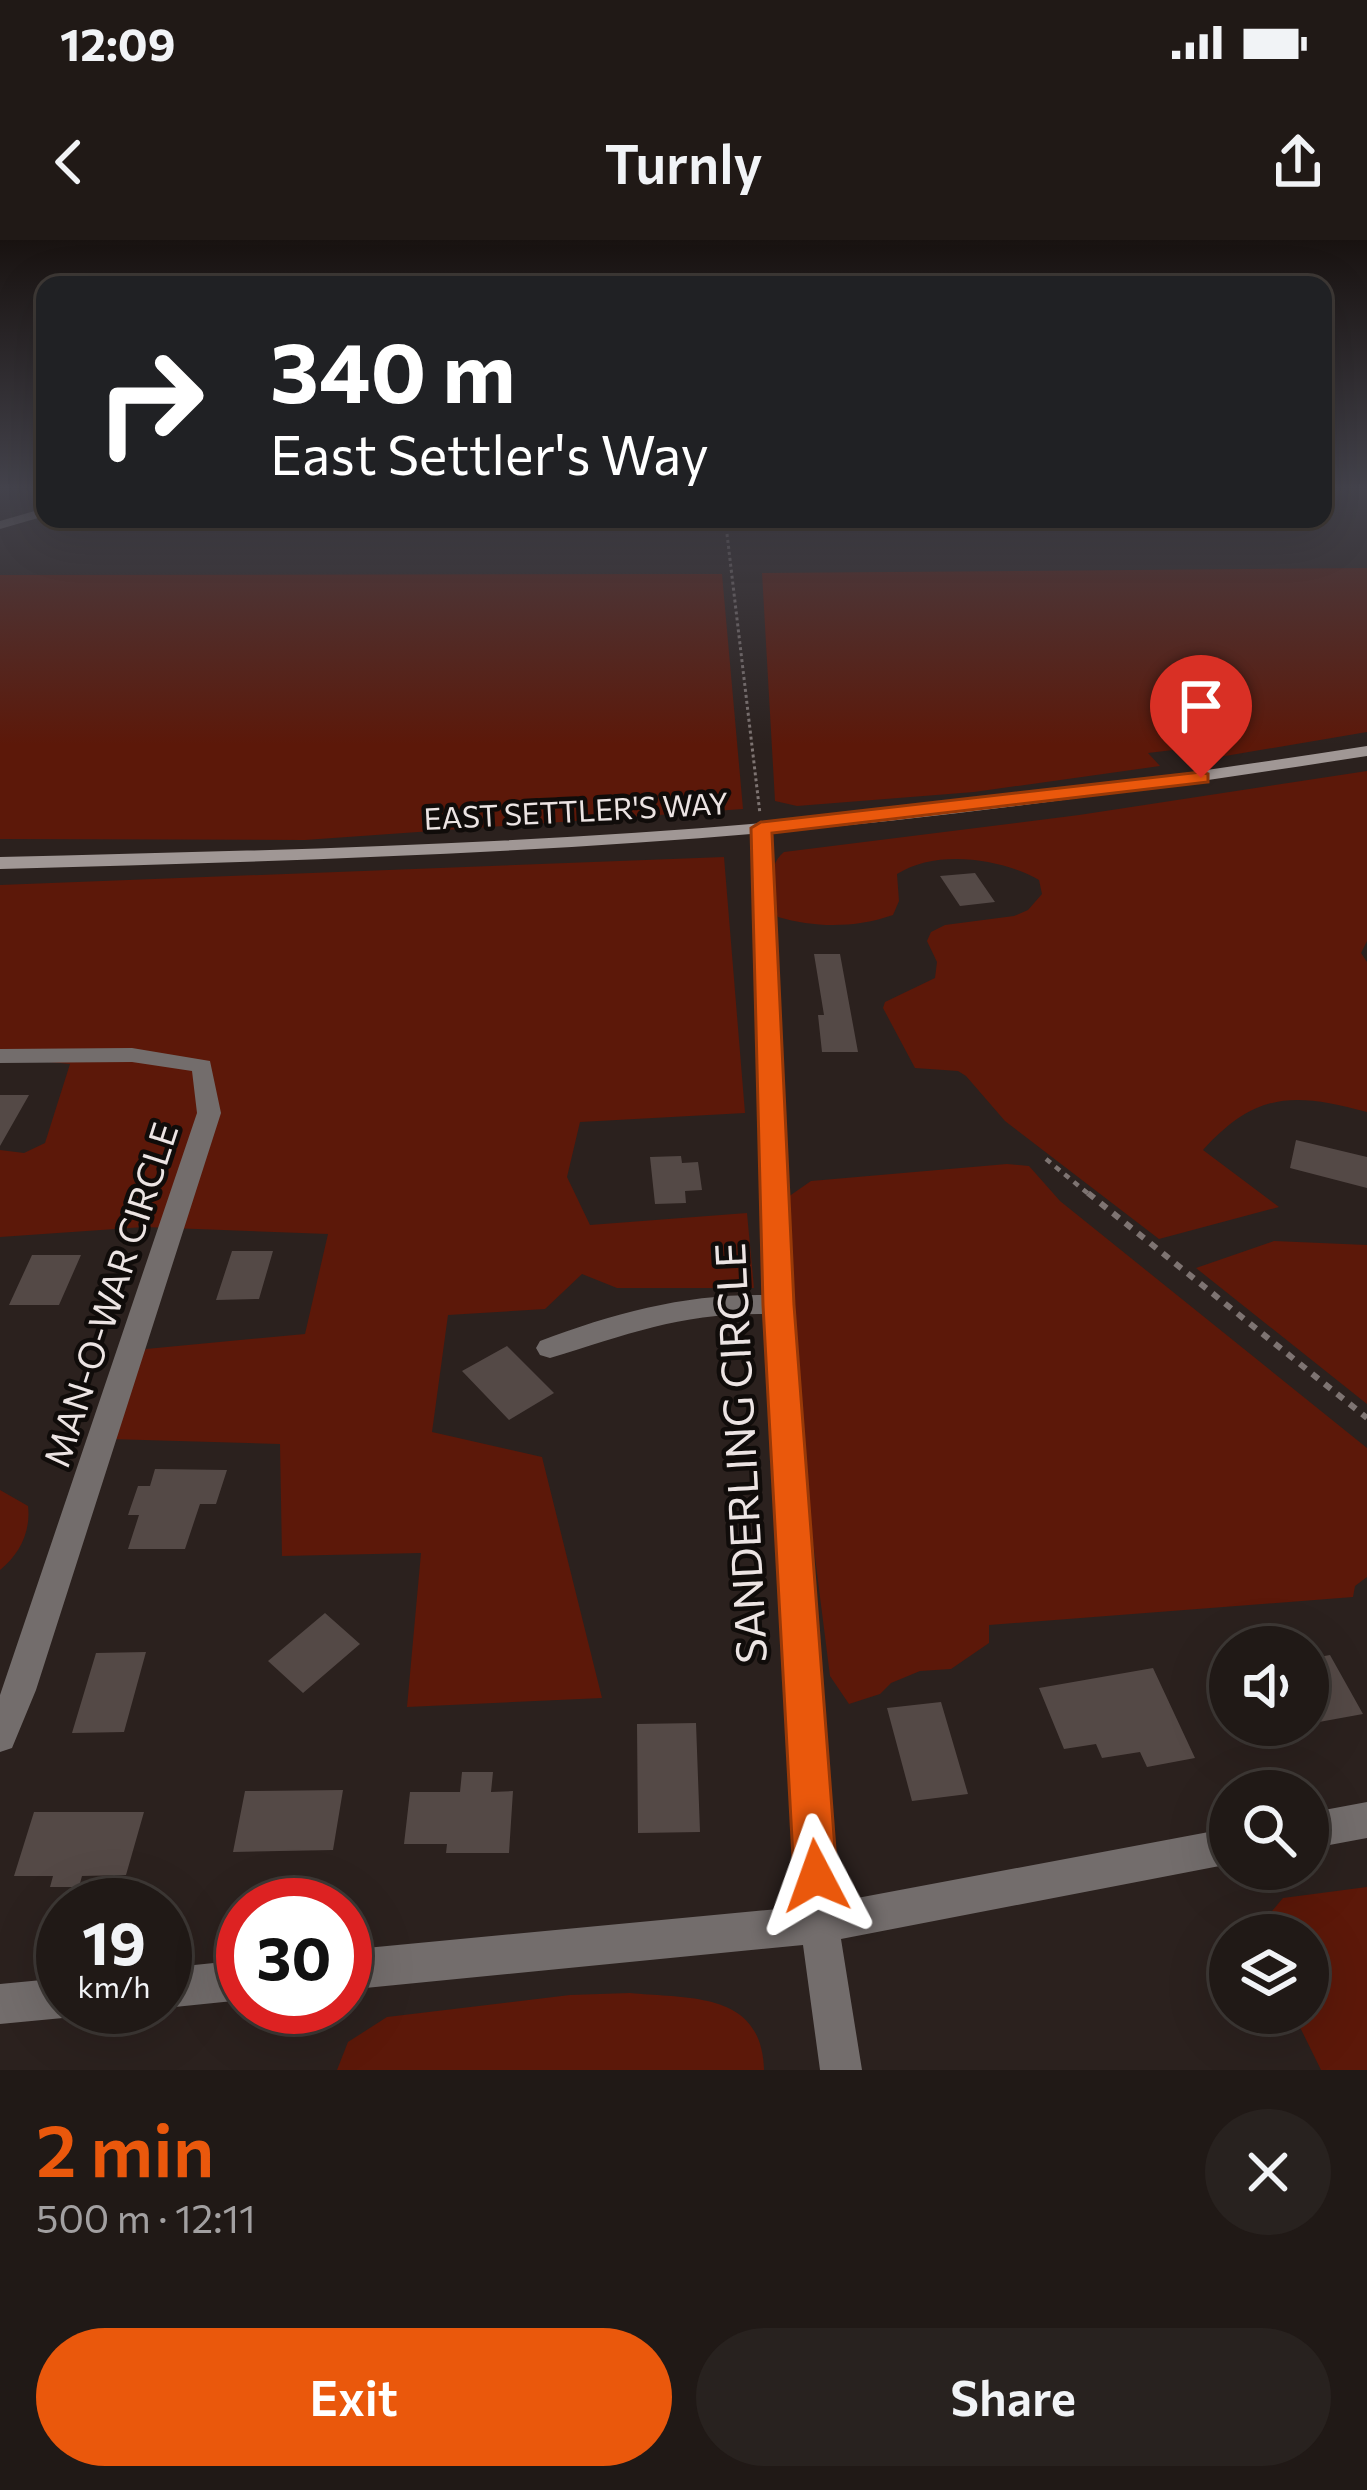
<!DOCTYPE html>
<meta charset="utf-8">
<style>
:root{--surface:#201916;--page:#28221f;--text:#f1f3f6;--muted:#a2a0a1;--line:#3d3835;--accent:#ea580c}
body{margin:0;font-family:Commissioner,sans-serif;background:var(--page);color:var(--text);height:100vh;display:flex;flex-direction:column;font-size:45px;white-space:nowrap}
*{box-sizing:border-box;margin:0}
p{font-size:39px;color:var(--muted)}
.icon{flex:none;width:66px;height:66px;fill:none;stroke:currentColor;stroke-width:2;stroke-linecap:round;stroke-linejoin:round}
.map{position:relative;height:1830px;overflow:hidden}
.side{display:flex;flex-direction:column;background:var(--surface);flex:1}
.side>*{flex:none}
.banner{position:absolute;left:36px;top:36px;width:1296px;height:252px;border-radius:24px;box-shadow:0 12px 48px #0002,0 0 0 3px var(--line);background:#202124;color:#fff;overflow:hidden}
.buttons{position:absolute;left:1209px;top:1386px;display:grid;gap:24px}
.buttons a{display:grid;place-items:center;width:120px;height:120px;border-radius:50%;background:var(--surface);box-shadow:0 12px 48px #0002,0 0 0 3px var(--line);font-size:60px}
.speed{position:absolute;left:36px;top:1638px;display:flex;gap:24px;font-size:60px;font-weight:700;text-align:center}
.speed>*{display:grid;place-content:center;width:156px;height:156px;border-radius:50%;background:var(--surface);box-shadow:0 12px 48px #0002,0 0 0 3px var(--line);line-height:1}
.speed small{font-size:30px;font-weight:400}
.speed .limit{border:18px solid #d22;background:#fff;color:#111}
.pin{position:absolute;display:grid;place-items:center;width:102px;height:102px;color:#fff;margin:-123px -51px;border-radius:50% 50% 50% 0;rotate:-45deg;box-shadow:0 0 12px #0007}
.pin .icon{rotate:45deg}
.me{position:absolute;width:132px;margin:-66px;rotate:356deg;stroke-linejoin:round;filter:drop-shadow(0 0 9px #0008)}
.turn{display:flex;align-items:center;gap:42px;height:252px;padding:0 36px;font-size:54px}
.turn .icon{width:156px;height:156px;stroke-width:2.5}
.turn b{display:block;font-size:84px;line-height:102px}
.round{display:grid;place-items:center;flex:none;width:126px;height:126px;border-radius:63px;background:var(--page)}
.summary{display:flex;align-items:center;justify-content:space-between;height:204px;padding:0 36px}
h1{font-size:72px;font-weight:600;line-height:90px;color:var(--accent)}
.action{display:flex;gap:24px;margin-top:auto;padding:24px 36px}
.action a{flex:1;height:138px;border-radius:72px;background:var(--accent);color:#fff;font-size:48px;font-weight:600;line-height:138px;text-align:center}
.action a+a{background:var(--page);color:var(--text)}
.status{display:flex;justify-content:space-between;align-items:center;height:84px;padding:0 60px;background:var(--surface);direction:ltr}
.status svg{height:33px;fill:currentColor}
header{display:flex;justify-content:space-between;align-items:center;height:156px;padding:0 36px;background:var(--surface);font-size:54px;font-weight:600}
.map>svg:first-child{display:block}
.green{fill:#5c1809}
.building{fill:#544946}
.lines{fill:none;stroke-linecap:round;stroke-linejoin:round}
.path-far2{stroke:#7e7472;stroke-width:3;stroke-dasharray:3 3;stroke-linecap:butt}
.path-far1{stroke:#7e7472;stroke-width:4.5;stroke-dasharray:6 6;stroke-linecap:butt}
.path{stroke:#7e7472;stroke-width:6;stroke-dasharray:8 8;stroke-linecap:butt}
.street{fill:#736d6c;fill-rule:evenodd}
.secondary{fill:#a09795;fill-rule:evenodd}
.route{fill:#ea580c;stroke:#983908;stroke-width:3}
.labels{text-anchor:middle;stroke-width:9;stroke-linejoin:round;paint-order:stroke}
.far-street-label{font-size:30px;fill:#ece4e3;stroke:#100c0a}
.street-label{font-size:36px;fill:#ece4e3;stroke:#100c0a}
.near-street-label{font-size:42px;fill:#ece4e3;stroke:#100c0a}
</style>
<div class="status"><b>12:09</b><svg viewBox="0 0 49 12"><path d="M0 12V9h3v3zM5 12V6h3v6zM10 12V3h3v9zM15 12V0h3v12zM26 1h20v11H26zM47 4h2v5h-2z"/></svg></div>
<header><svg class="icon" aria-label="back" viewBox="0 0 24 24"><path d="M15 5l-7 7 7 7"/></svg>Turnly<svg class="icon" aria-label="share" viewBox="0 0 24 24"><path d="M12 15V3M7 8l5-5 5 5M5 13v7h14v-7"/></svg></header>
<div class="map">
<svg width="1367" height="1830" viewBox="0 0 1367 1830">
<rect width="100%" height="100%" fill="#2b211e"/>
<path class="green" d="M1367 328V492L1190 522 1173 510 1148 513 1160 526 974 552 797 566 775 561 762 333Z
M722 334 743 569 305 600 0 599V335Z
M1367 531V701L1361 713 1367 722V872C1293 852 1256 852 1203 910L1279 967 1159 999 1005 881 966 836 958 831 915 828 883 768 885 762 935 738 937 722 927 701 931 692 945 685 1014 676 1028 670 1042 654 1039 640C1000 618 936 609 897 634L899 661 893 675C856 688 815 688 778 677 768 658 767 625 784 612L1079 575Z
M724 617 745 873 580 882 567 937 590 985 747 973 754 1048H617L582 1034 545 1069 448 1075 432 1192 542 1217 602 1458 407 1467 421 1313 282 1316 280 1204 109 1199 132 1128 146 1109 305 1094 328 994 144 987 0 997V910L24 913 45 903 70 824 0 817V645Z
M1007 924 1029 926 1060 961 1367 1208V1337L1355 1346 1353 1357 989 1385V1403L951 1429 920 1431 891 1443 880 1454 849 1464 830 1436 807 1254 788 957 811 941Z
M1274 1001 1367 1005V1164L1196 1028Z
M0 1250 28 1266C31 1291 20 1314 0 1330Z
M1367 1647V1830H1321L1293 1773H1308V1695H1265L1263 1682 1283 1658Z
M630 1753C690 1759 762 1751 764 1830H337L348 1802 387 1777 570 1755Z"/>
<path class="building" d="M975 633 995 662 960 666 940 636Z
M814 714H840L858 812H822L818 775H824Z
M0 855H29L0 906Z
M1296 900 1367 917V948L1290 928Z
M681 916 682 923 698 922 702 950 685 951 686 963 655 964 650 917Z
M232 1011H273L259 1059 216 1060Z
M32 1015H81L59 1065H9Z
M507 1106 554 1153 509 1180 462 1131Z
M155 1229 227 1230 216 1264H200L185 1309H128L139 1275H128L138 1246H150Z
M325 1373 360 1404 303 1453 268 1421Z
M146 1412 124 1492 72 1493 96 1413Z
M1330 1415 1363 1474 1308 1484V1419Z
M1153 1428 1195 1518 1147 1527 1140 1512 1102 1518 1096 1504 1064 1509 1039 1448Z
M941 1462 968 1554 912 1561 887 1468Z
M696 1483 700 1592 638 1593 637 1484Z
M462 1532H493L491 1552 513 1551 509 1613H446L447 1604H404L410 1552H460Z
M343 1550 333 1610 233 1612 245 1551Z
M34 1572H144L126 1635 82 1636 79 1647H50L53 1636H14Z"/>
<g class="lines">
<path class="path-far2" d="M727 294 760 574"/>
<path class="path-far1" d="M1046 919 1091 956"/>
<path class="path" d="M1088 953 1367 1178"/>
<path class="street" d="M45 268V276L0 289V281Z
M1323 276 1327 279 1321 283H1274L1268 279H1323Z
M198 279H337L273 289Z
M673 279H766L760 283H679Z
M939 279H1066L1060 283 988 287Z
M1219 279H1254L1248 283Z
M761 583 770 588 791 1065 836 1662 1230 1588V1624L841 1699 862 1830H820L803 1705 345 1750V1710L799 1667 765 1074C680 1073 629 1094 550 1118L540 1115 536 1108 540 1101C614 1073 685 1054 764 1055L752 588Z
M132 808 210 821 221 873 36 1450 12 1508 0 1512V1455L197 873 192 831 132 822 0 823V809Z
M1367 1562V1598L1308 1609V1573Z
M243 1720V1760L165 1768 163 1767 165 1728Z
M63 1738V1767H79L77 1772 63 1778 0 1784V1744Z"/>
<path class="secondary" d="M1367 506V516C1166 547 965 576 763 593 509 615 254 622 0 629V617C254 611 509 605 763 583 965 565 1166 537 1367 506Z"/>
</g>
<linearGradient id="sky" x2="0" y2="1"><stop stop-color="#181210"/><stop offset="0.49" stop-color="#44434c"/><stop offset="1" stop-color="#44434c" stop-opacity="0"/></linearGradient>
<rect width="1367" height="505" fill="url(#sky)"/>
<path class="route" d="M1201 532 1208 534V542L772 593 794 1065 837 1636 831 1651 816 1658 801 1651 794 1636 763 1065 751 588 761 582Z"/>
<g class="labels">
<g class="far-street-label">
<text transform="translate(576 572) rotate(-3)" y="10">EAST SETTLER'S WAY</text>
</g>
<g class="street-label">
<text transform="translate(111 1055) rotate(-72)" y="13">MAN-O-WAR CIRCLE</text>
</g>
<g class="near-street-label">
<text transform="translate(741 1213) rotate(-93)" y="15">SANDERLING CIRCLE</text>
</g>
</g>
</svg>
<div class="buttons">
<a><svg class="icon" aria-label="sound" viewBox="0 0 24 24"><path d="M4 9h4l5-4v14l-5-4H4zM17 9q2 3 0 6"/></svg></a>
<a><svg class="icon" aria-label="search" viewBox="0 0 24 24"><circle cx="10" cy="10" r="6"/><path d="M15 15l6 6"/></svg></a>
<a><svg class="icon" aria-label="layers" viewBox="0 0 24 24"><path d="M12 4l9 5-9 5-9-5zM3 14l9 5 9-5"/></svg></a>
</div>
<div class="speed"><div>19<small>km/h</small></div><div class="limit">30</div></div>
<div class="pin" style="left:1201px;top:538px;background:#d93025"><svg class="icon" aria-label="arrive" viewBox="0 0 24 24"><path d="M6 21V4h12l-3 4 3 4H6"/></svg></div>
<svg class="me" style="left:816px;top:1636px" viewBox="-20 -20 40 40"><path d="M0-17L14 15 0 8-14 15z" fill="#ea580c" stroke="#fff" stroke-width="4"/></svg>
<div class="banner">
<div class="turn"><svg class="icon" aria-label="right" viewBox="0 0 24 24"><path d="M7 20v-9h11M14 6l5 5-5 5"/></svg><div><b>340 m</b>East Settler's Way</div></div>
</div>
</div>
<section class="side">
<div class="summary"><div><h1>2 min</h1><p>500 m · 12:11</p></div><a class="round"><svg class="icon" aria-label="close" viewBox="0 0 24 24"><path d="M6 6l12 12M18 6L6 18"/></svg></a></div>
<div class="action"><a>Exit</a><a>Share</a></div>
</section>
